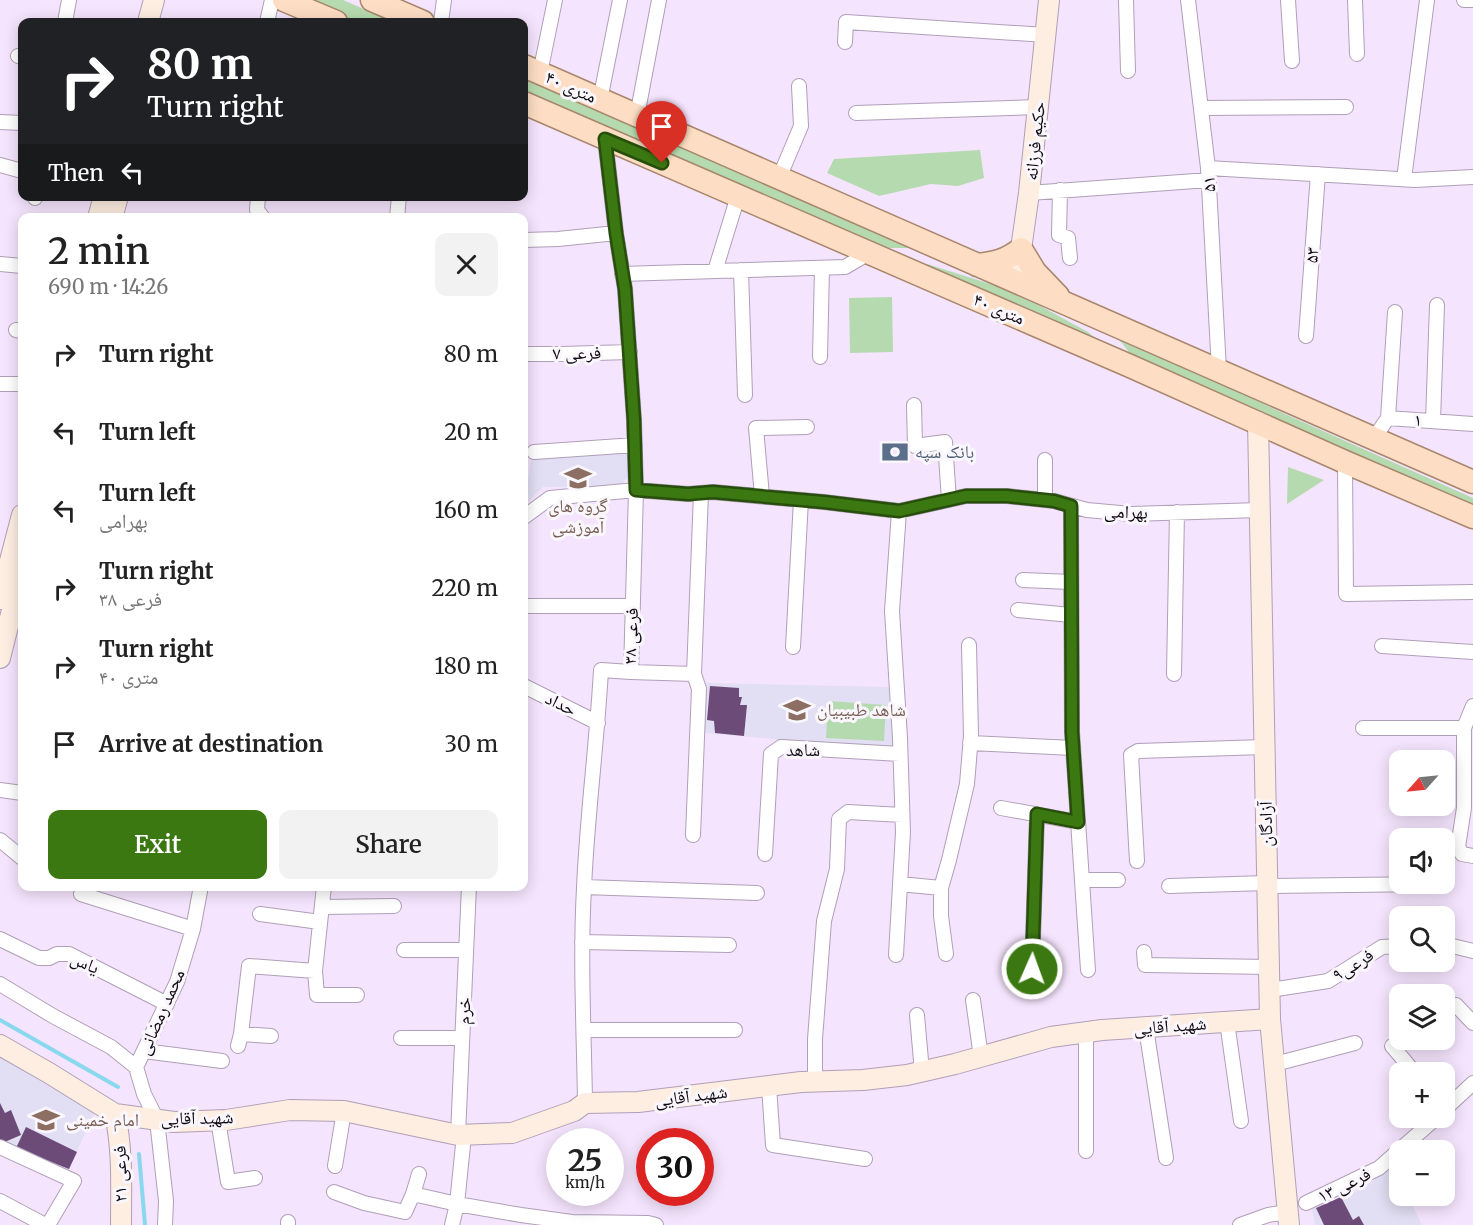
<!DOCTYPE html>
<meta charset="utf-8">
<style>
:root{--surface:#fff;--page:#f2f2f2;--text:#222;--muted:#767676;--accent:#3c7811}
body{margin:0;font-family:Merriweather,"Noto Naskh Arabic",serif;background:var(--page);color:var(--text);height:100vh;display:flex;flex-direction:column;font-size:22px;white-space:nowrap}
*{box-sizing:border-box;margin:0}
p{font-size:20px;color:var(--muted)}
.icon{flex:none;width:33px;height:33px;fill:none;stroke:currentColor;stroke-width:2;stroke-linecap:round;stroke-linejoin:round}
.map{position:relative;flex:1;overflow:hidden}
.details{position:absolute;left:18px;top:213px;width:510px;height:678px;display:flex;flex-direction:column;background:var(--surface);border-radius:12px;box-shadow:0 3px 15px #0003}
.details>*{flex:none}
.hud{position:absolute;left:18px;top:18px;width:510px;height:183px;border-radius:12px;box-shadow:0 3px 15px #0003;background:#202124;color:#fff;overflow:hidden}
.needle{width:39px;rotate:243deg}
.buttons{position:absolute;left:1389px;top:750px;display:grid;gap:12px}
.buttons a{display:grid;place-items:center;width:66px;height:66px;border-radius:12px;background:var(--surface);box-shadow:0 3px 15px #0003;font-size:30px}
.speed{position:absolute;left:546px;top:1128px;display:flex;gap:12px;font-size:30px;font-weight:700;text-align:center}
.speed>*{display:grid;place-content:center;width:78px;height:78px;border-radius:50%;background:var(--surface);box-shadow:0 3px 15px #0003;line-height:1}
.speed small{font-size:15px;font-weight:400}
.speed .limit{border:9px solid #d22;background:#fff;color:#111}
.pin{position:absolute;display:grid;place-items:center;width:51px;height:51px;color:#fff;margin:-62px -26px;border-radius:50% 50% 50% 0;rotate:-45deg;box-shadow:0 0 6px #0007}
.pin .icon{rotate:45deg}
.me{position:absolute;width:66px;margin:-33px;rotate:2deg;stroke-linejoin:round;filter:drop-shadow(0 0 4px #0008)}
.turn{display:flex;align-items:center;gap:21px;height:126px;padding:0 30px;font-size:27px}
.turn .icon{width:78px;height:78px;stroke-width:2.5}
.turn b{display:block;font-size:42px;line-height:51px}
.then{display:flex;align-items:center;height:57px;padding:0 30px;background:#0003;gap:12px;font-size:22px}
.round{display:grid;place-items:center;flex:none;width:63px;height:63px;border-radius:12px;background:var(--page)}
.headline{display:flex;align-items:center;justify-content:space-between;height:102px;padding:0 30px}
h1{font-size:36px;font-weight:600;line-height:45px}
.primary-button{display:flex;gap:12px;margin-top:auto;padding:12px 30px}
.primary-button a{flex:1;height:69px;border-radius:12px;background:var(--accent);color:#fff;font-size:24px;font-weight:600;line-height:69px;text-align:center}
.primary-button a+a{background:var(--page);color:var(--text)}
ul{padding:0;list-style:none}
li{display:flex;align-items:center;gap:18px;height:78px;padding:0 30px}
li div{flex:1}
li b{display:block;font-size:22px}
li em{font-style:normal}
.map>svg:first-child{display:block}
.education{fill:#e2def3}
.green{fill:#b6dab0}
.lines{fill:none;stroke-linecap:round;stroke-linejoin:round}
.stream{stroke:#8ad8ed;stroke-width:4}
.building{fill:#6c4b79}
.street-casing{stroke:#b09fb7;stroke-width:16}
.secondary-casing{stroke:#b09fb7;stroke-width:22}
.primary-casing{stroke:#a8866c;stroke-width:25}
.street{stroke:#fff;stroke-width:14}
.secondary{stroke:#feeee2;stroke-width:20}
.primary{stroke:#fddec4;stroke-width:22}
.route-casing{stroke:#274e0b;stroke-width:15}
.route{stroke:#3c7811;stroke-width:10}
.labels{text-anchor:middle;stroke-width:6;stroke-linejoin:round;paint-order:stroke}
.street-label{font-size:18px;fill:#0f0a12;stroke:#faf7fc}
.service-label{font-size:18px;fill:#4e5e75;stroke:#faf7fc;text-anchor:start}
.education-label{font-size:18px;fill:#785e54;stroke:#faf7fc;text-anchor:start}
</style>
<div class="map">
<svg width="1473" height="1225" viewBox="0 0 1473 1225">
<rect width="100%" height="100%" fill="#f5e4fd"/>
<path class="education" d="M629 451V475L620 486 543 487 524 506V481L528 480 531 459Z
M705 683 889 687 893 749 704 733Z
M0 1055 96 1109 67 1173 0 1145Z
M1392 1164 1399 1179 1400 1196H1408L1422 1225H1315L1312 1209 1365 1187Z"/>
<path class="green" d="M316 0H343L394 22H356L314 4Z
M524 79 799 199 920 248H882L524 96Z
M980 150 984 178 958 186 931 184 879 196 827 173 834 159Z
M927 264 997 286 1035 303 1088 332 1100 342 920 268Z
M892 297 893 352 850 353 849 298Z
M1109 331 1285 414 1473 498V508L1131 355 1122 343Z
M1288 467 1324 480 1287 504Z
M828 701 886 705 884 741 826 738Z"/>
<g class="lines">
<path class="stream" d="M0 1020 118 1087
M139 1154 145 1225"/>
</g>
<path class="building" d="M710 686 739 688V697H742L740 705H747L744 736 715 733 714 721 707 720Z
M0 1103 5 1113 11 1110 21 1135 0 1144Z
M26 1127 77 1152 69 1169 16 1148Z
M1341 1197 1353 1220 1359 1216 1364 1225H1324L1316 1208Z"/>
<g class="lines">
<defs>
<path id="street" d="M1126 0 1128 71
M1188 0 1208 168 1219 370
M1288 0 1292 61
M1355 0 1357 54
M1464 0H1473
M65 22 69 0
M267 22 272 0
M441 22 444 0
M845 42 846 22 1046 35
M18 56 22 57
M540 73 555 0
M600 100 620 0
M1201 108 1346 107
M856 113 1038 107
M637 116 659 0
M0 122 22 123
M0 165 22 171
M1208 168 1415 180 1473 177
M779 178 801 126 799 86
M1404 179 1427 0
M1060 190 1059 235 1068 238 1070 258
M1029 193 1209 180
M258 196 257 210 263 218
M35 198V196
M397 218 399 196
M524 240 558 239 616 233
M0 264 22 266
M741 270 745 395
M715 271 738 196
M622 274 845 267 869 253
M16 330 22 331
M1306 336 1318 174
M524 354H561L630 352
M820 357 822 268
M0 384H22
M914 405 915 446 945 442 949 500
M1388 418 1395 312
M1433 421 1437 305
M1374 438 1388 418 1473 424
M534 452 635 445
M1045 460V500
M1345 462 1346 594 1473 592
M762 496 756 428 807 427
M1071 506 1072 732 1088 970
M524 517 550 498 636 490 688 494 713 492 824 502 899 511 966 496H1007L1054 501 1087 510 1131 514 1260 510
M1023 580 1071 582
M524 606H633
M1018 610 1071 615
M1382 646 1473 652
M793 647 801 500
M631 672 694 674
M1174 674 1177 512
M524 686 598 723
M1473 706 1464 728V808L1458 847 1462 854 1473 856
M1363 728H1464
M970 743 1073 748
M0 790 22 793
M1001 808 1078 822
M693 835 699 689 694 674 701 493
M0 840 22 858
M765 854 771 754 781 747 900 754
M1137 861 1131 755 1138 751 1264 747
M1082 880H1118
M1444 883H1446
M900 884 941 888
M324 886 315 971 317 995H357
M1169 886 1267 883
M1267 886 1432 884
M584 887 757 893
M81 894 193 929
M322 907 394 906
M260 914 320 922
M0 939 39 958H49L57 954H69L167 1004
M582 942 729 945
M1444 944 1473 951
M404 950H466
M1144 952 1145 965 1269 967
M946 954 941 916V888L949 860 967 784 971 736 969 645
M896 955 903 832 900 738 892 611 899 511
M1032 969 1037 815
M0 984 53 1016 111 1047 136 1067 144 1094 157 1120 166 1201 165 1225
M1270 990 1328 981 1382 947 1400 946
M973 1000 981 1057
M1456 1005 1473 1023
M917 1015 922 1072
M1227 1022 1241 1121
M1146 1028 1166 1158
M584 1030H735
M1086 1032V1151
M241 1034 271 1036
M401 1038H462
M238 1046 241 1034 249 966 315 971
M1392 1046 1414 1072
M144 1051 222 1061
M1275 1064 1355 1043
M136 1067 177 982 193 929 201 886
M815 1082V1039L824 921 837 869 839 819 848 812 902 815
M769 1086 773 1145 865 1159
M585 1103C584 1031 580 960 584 888 587 816 597 743 601 670L631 672 636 490 634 420 625 289 616 233 605 139
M1444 1110 1473 1083
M218 1120 228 1182 255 1178
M458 1135 469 886
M0 1147 74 1181 48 1225
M335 1166 344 1111
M334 1192 364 1203 405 1212 413 1194 457 1204 521 1215 572 1222 648 1223 656 1225
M413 1194 419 1174
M0 1201 45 1225
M1306 1203 1379 1168 1436 1118
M288 1225V1222
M452 1225 457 1204 464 1135
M1240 1225 1268 1215 1288 1212"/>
<path id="secondary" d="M148 22 154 0
M98 218 104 196
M112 218 118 196
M1014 281 1021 249 1029 193 1049 0
M1258 422 1270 1019 1289 1225
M0 599 22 515
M0 658 22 570
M0 1045 49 1073 115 1114C123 1151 121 1188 121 1225
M115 1114 174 1122 226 1120 290 1110 344 1111 458 1135 512 1133 574 1111 585 1103 638 1102 801 1082 863 1080 907 1075 955 1064 1051 1037 1102 1030 1270 1019"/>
<path id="primary" d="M284 0 336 22
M372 0 423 22
M524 66C840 205 1157 342 1473 482
M524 103 1130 366 1345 462 1473 517
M977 265C997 263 1006 260 1021 249L1035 272 1058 296"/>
</defs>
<use href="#street" class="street-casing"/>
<use href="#secondary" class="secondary-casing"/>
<use href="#primary" class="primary-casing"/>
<use href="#street" class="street"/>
<use href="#secondary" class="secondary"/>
<use href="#primary" class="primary"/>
</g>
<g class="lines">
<defs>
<path id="route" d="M662 163 605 139 616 233 625 289 634 420 636 490 688 494 713 492 824 502 899 511 966 496H1007L1054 501 1071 506 1072 732 1078 822 1037 814 1032 969"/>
</defs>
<use href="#route" class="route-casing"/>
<use href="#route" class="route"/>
</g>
<defs>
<symbol id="bank-bare" viewBox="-9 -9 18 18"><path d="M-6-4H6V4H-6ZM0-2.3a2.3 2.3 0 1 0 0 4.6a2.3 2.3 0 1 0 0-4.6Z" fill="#5c6f8a" stroke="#faf7fc" stroke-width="2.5" paint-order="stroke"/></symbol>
<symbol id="school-bare" viewBox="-9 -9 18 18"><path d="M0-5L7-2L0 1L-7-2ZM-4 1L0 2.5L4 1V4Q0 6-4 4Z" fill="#8d6e63" stroke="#faf7fc" stroke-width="2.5" paint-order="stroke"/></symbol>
</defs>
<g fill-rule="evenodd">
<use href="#bank-bare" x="876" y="433" width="38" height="38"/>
<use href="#school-bare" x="559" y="459" width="38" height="38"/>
<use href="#school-bare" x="778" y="691" width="38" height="38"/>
<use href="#school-bare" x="27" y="1101" width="38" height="38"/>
</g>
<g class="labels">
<g class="street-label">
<text transform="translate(571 87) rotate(24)" y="6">۴۰ متری</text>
<text transform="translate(1035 141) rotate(-84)" y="6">حکیم فرزانه</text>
<text transform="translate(1209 184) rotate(-93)" y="6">۵۱</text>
<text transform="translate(1312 255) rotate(-86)" y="6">۵۳</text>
<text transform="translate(999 309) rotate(23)" y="6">۴۰ متری</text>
<text transform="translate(577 353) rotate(-1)" y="6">فرعی ۷</text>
<text transform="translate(1418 420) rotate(4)" y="6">۱</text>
<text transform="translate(1126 512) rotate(2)" y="6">بهرامی</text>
<text transform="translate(631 636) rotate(-88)" y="6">فرعی ۳۸</text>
<text transform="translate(561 704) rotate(26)" y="6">حداد</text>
<text x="803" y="756">شاهد</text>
<text transform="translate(1266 824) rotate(-91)" y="6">آزادگان</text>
<text transform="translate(85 963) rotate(23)" y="6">یاس</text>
<text transform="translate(1353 965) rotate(-32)" y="6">فرعی۹</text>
<text transform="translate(464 1011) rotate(-87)" y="6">خرم</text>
<text transform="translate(161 1012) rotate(-66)" y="6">محمد رمضانی</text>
<text transform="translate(1170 1026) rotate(-4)" y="6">شهید آقایی</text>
<text transform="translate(691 1096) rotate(-7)" y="6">شهید آقایی</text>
<text transform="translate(197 1118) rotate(-1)" y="6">شهید آقایی</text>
<text transform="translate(120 1174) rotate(-91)" y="6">فرعی ۲۱</text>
<text transform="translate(1344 1185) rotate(-26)" y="6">فرعی ۱۳</text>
</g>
<g class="service-label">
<text x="915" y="458">بانک سپه</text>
</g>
<g class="education-label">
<text x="578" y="512" text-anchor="middle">گروه های<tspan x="578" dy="21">آموزشی</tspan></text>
<text x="817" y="716">شاهد طبیبیان</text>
<text x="66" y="1126">امام خمینی</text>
</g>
</g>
</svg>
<div class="buttons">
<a><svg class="needle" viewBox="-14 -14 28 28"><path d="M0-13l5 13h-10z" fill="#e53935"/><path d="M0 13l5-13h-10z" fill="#767676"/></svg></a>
<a><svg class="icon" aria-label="sound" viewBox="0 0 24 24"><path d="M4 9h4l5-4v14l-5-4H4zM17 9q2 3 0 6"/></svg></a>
<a><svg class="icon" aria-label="search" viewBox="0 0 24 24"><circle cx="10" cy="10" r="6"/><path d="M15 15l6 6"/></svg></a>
<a><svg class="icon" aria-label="layers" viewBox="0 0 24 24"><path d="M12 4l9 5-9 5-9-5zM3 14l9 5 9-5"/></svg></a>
<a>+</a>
<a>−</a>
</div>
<div class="speed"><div>25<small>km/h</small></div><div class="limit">30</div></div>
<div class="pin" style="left:662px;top:163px;background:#d93025"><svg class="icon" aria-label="arrive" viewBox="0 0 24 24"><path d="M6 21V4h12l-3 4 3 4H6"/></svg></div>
<svg class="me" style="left:1032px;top:969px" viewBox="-20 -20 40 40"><circle r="17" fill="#3c7811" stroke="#fff" stroke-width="3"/><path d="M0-11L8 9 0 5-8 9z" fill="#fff"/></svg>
<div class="hud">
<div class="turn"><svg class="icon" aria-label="right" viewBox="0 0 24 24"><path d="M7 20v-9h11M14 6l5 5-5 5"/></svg><div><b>80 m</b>Turn right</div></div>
<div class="then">Then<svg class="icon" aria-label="left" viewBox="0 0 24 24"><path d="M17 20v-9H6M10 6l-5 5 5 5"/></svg></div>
</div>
<section class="details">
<div class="headline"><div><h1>2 min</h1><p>690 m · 14:26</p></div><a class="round"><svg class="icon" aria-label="close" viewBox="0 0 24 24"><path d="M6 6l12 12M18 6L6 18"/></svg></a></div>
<ul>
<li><svg class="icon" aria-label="right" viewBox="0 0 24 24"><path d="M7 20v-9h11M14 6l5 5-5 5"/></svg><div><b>Turn right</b></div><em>80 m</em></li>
<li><svg class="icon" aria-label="left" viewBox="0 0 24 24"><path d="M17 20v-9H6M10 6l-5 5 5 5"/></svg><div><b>Turn left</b></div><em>20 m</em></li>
<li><svg class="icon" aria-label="left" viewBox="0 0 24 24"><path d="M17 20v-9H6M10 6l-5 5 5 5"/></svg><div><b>Turn left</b><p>بهرامی</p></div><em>160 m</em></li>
<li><svg class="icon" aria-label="right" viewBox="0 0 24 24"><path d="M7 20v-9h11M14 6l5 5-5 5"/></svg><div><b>Turn right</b><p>فرعی ۳۸</p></div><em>220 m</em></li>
<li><svg class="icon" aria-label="right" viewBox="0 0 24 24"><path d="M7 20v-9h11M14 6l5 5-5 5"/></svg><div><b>Turn right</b><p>۴۰ متری</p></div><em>180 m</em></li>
<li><svg class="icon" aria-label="arrive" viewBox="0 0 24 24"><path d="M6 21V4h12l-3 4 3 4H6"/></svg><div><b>Arrive at destination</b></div><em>30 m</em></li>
</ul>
<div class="primary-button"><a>Exit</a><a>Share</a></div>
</section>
</div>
